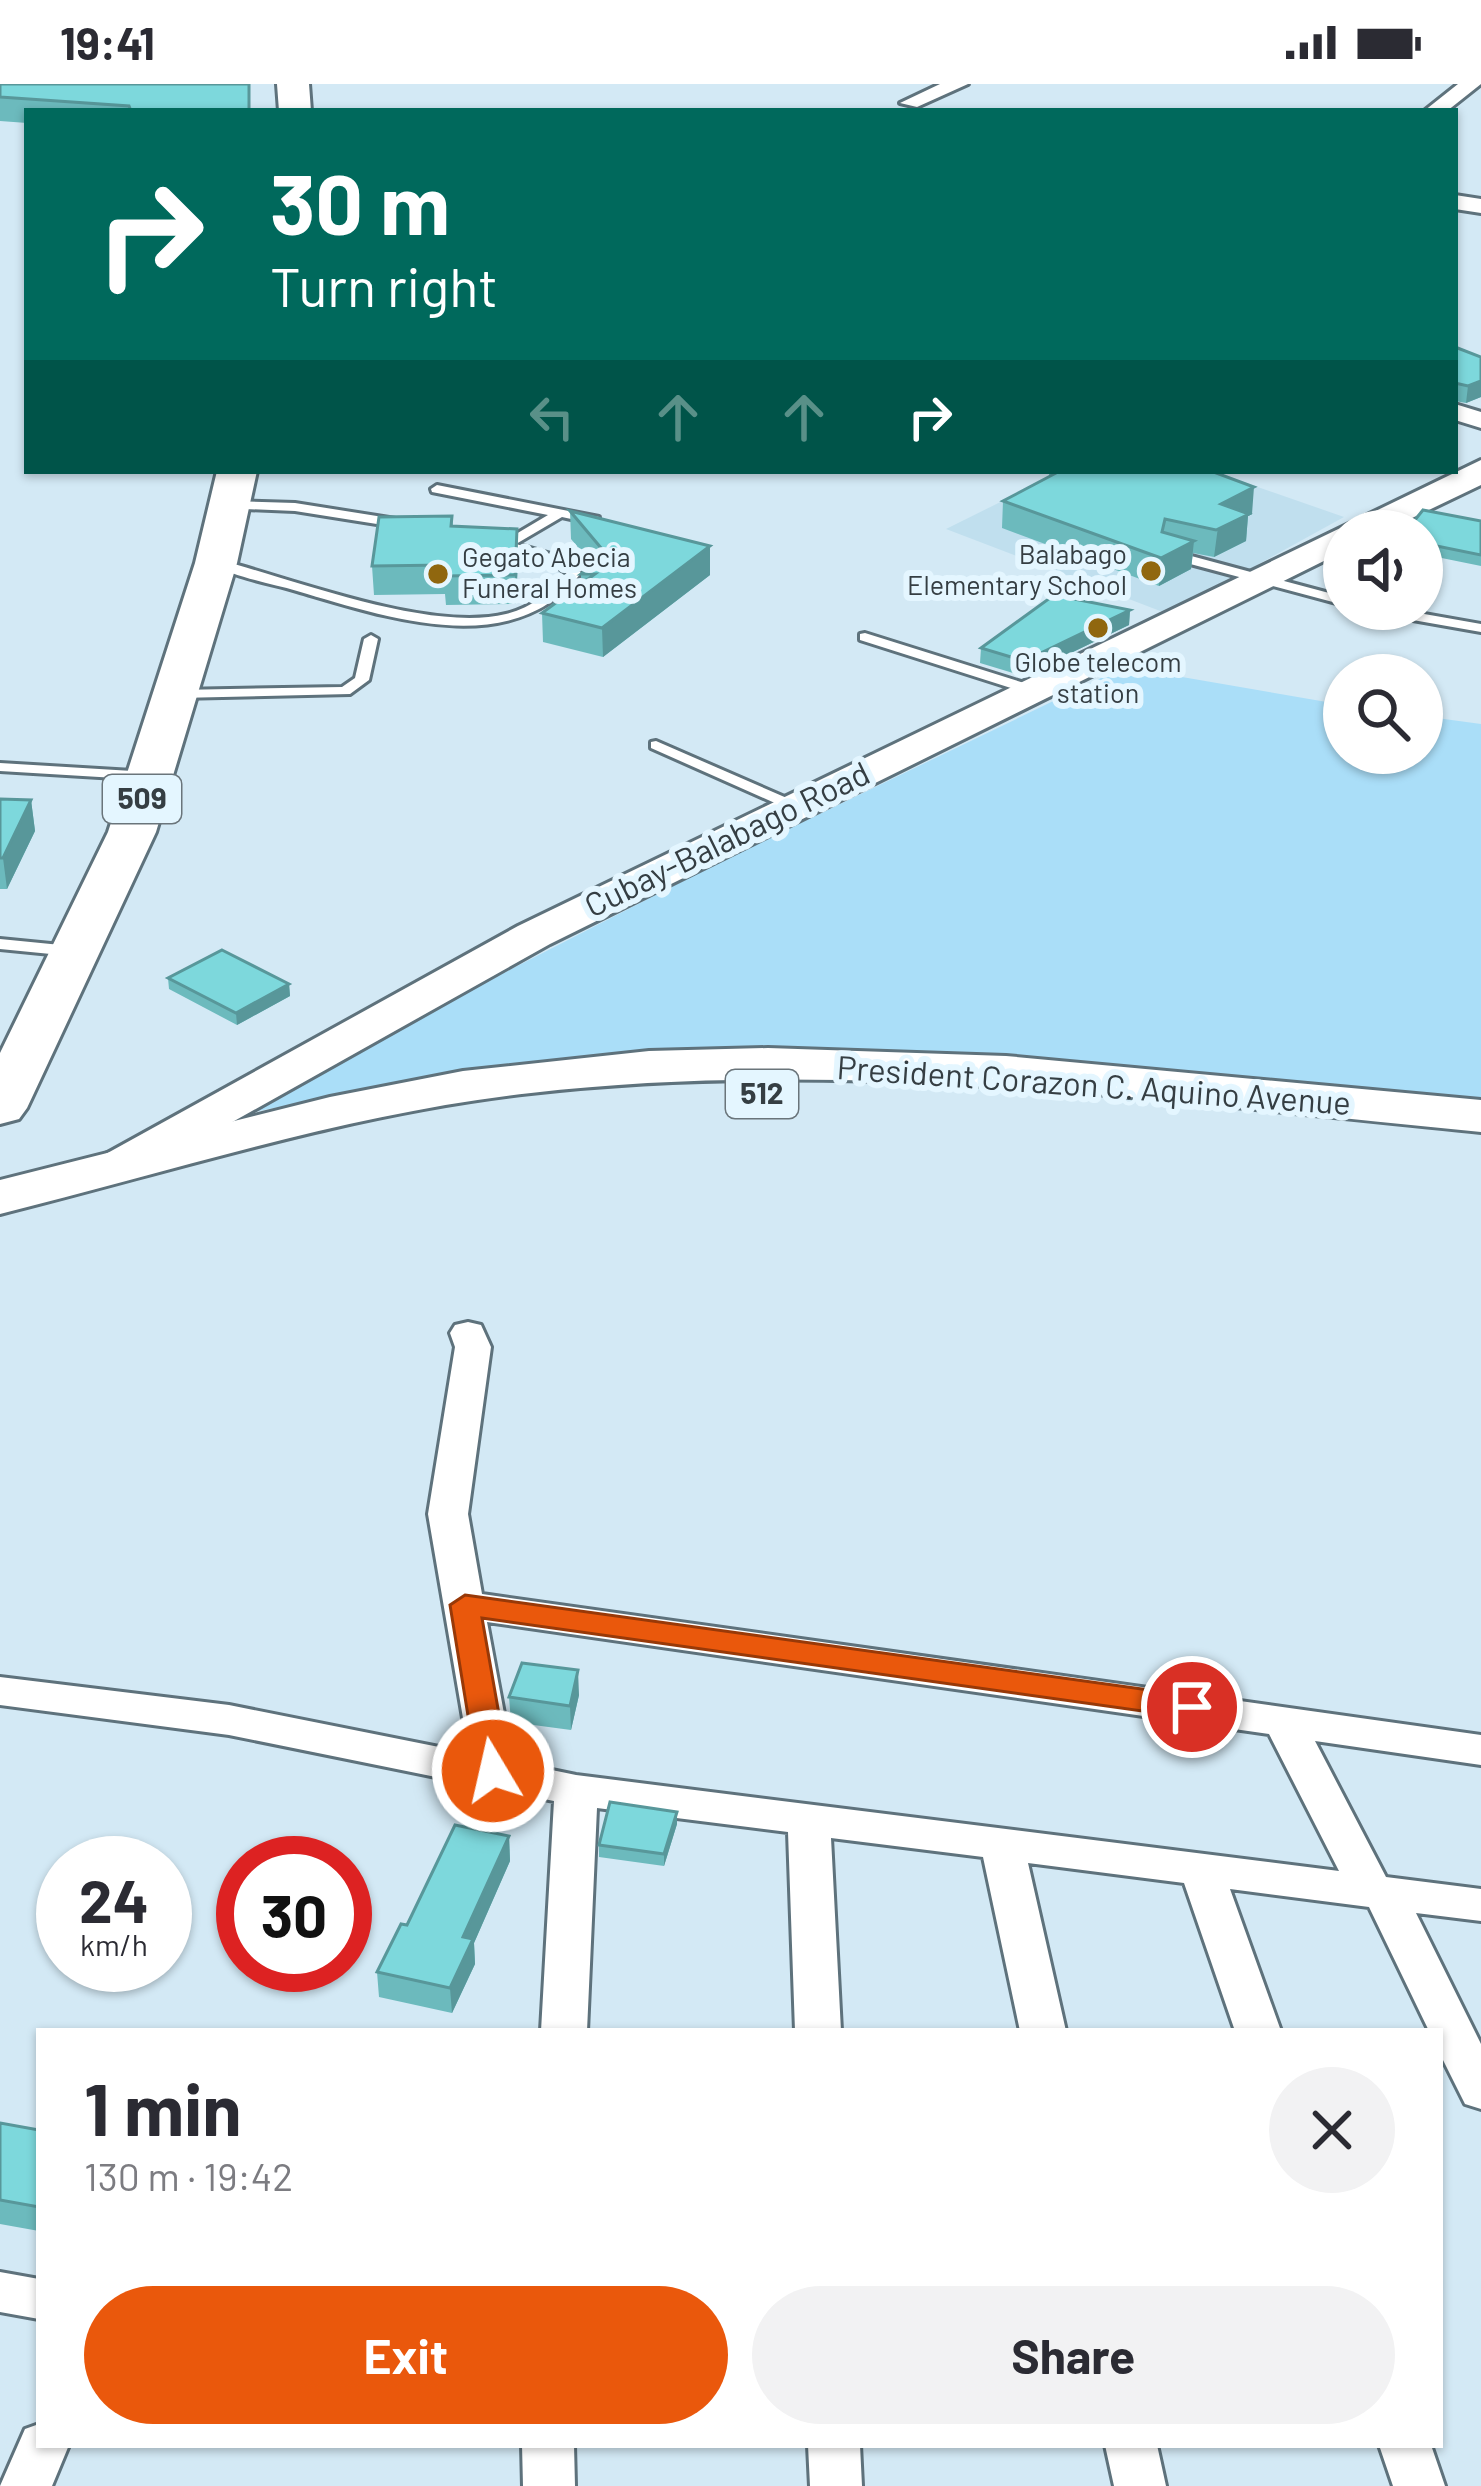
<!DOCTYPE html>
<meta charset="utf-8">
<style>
:root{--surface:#fff;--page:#f2f2f3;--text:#2b2b33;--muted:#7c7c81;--accent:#ea580c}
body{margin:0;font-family:Barlow,sans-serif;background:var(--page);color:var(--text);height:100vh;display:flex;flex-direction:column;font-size:45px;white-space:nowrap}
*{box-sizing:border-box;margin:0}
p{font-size:39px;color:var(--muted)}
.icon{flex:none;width:66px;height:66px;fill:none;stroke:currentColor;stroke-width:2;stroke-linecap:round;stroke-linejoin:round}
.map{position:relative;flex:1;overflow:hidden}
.drawer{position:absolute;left:36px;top:1944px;width:1407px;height:420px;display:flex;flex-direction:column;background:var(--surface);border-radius:0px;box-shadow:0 3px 9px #0004}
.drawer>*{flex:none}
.top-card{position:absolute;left:24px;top:24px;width:1434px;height:366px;border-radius:0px;box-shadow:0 3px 9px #0004;background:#00695c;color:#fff;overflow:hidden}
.tools{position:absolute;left:1323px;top:426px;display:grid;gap:24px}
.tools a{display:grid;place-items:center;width:120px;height:120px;border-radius:50%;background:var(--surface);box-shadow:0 3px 9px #0004;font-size:60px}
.speed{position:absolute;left:36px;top:1752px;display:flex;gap:24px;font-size:60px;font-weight:700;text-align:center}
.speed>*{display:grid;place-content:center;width:156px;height:156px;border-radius:50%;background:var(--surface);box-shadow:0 3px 9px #0004;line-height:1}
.speed small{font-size:30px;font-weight:400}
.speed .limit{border:18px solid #d22;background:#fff;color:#111}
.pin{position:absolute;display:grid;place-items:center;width:102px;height:102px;color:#fff;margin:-51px;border:6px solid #fff;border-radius:50%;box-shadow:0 3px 12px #0007}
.me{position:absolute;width:132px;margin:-66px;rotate:351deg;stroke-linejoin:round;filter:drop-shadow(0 0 9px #0008)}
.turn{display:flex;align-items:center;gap:42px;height:252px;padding:0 48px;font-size:54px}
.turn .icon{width:156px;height:156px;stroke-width:2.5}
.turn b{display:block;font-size:84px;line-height:102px}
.lanes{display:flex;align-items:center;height:114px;padding:0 48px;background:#0003;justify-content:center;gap:60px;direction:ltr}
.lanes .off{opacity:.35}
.round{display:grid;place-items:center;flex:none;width:126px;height:126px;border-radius:63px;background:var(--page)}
.headline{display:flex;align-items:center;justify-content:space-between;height:204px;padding:0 48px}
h1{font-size:72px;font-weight:700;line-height:90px}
.button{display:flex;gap:24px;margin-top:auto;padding:24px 48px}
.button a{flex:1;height:138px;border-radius:72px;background:var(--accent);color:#fff;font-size:48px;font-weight:700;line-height:138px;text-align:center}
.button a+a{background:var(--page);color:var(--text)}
.status{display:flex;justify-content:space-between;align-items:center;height:84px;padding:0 60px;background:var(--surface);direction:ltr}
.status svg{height:33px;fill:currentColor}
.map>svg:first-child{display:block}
.built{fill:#c0dfee}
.green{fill:#aadef8}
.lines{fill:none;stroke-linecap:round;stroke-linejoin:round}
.service-casing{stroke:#5e727c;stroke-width:6}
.minor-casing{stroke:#5e727c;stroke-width:6}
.secondary-casing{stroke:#5e727c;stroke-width:6}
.primary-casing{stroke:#5e727c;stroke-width:6}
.service{fill:#fff;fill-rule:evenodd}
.minor{fill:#fff;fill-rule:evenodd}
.secondary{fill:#fff;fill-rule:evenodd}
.primary{fill:#fff;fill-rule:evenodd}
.wall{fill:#6cbabd}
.shaded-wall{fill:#58979a}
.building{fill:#7dd8dc;stroke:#58979a;stroke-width:3}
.route{fill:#ea580c;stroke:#983908;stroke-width:3}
.poi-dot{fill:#90670f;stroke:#e4f6ff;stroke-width:4.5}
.labels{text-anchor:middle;stroke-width:12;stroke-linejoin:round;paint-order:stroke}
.far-poi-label{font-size:27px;fill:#353e43;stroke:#e4f6ff;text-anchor:end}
.shield{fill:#e4f6ff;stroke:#6a757b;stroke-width:3}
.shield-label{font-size:30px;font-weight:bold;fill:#353e43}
.street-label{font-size:33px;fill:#353e43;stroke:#e4f6ff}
</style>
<div class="status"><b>19:41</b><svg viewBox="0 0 49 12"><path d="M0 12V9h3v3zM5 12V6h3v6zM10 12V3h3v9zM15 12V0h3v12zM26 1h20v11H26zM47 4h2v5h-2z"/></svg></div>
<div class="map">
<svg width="1481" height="2402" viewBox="0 0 1481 2402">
<rect width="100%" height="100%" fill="#d3e9f5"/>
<path class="built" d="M1063 387H1212L1344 433 1168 530 946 445Z"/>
<path class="green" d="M1124 583 1344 621V669H1422V632L1481 640V1019L1020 977 729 964 517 979 221 1034 724 776Z"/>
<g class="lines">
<defs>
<path id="service" d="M437 401 599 433V439L594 440 562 433 516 460 564 474 581 489C513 578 386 533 297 507 269 499 234 493 209 479L216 475C293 495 430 549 506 530 531 524 550 509 567 490L554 480 487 458 494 454 504 457 548 431 432 408 431 405Z
M228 417 295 419 402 436 408 440 402 444 295 427 223 424V418Z
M1169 466 1344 513V521L1164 473V467Z
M1366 525H1396L1481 540V548L1373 529Z
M865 549 1037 603 1039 606 1032 610 1027 609 860 556V550Z
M371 551 378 555 369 596 350 610 178 614 171 610 178 606 342 603 355 594 364 555Z
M656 657 796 718 798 721 796 724H786L651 664V658Z
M0 679 149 688 156 692 149 696 0 687Z
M0 855 71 862 79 867 71 872 0 865Z"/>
<path id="minor" d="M940 0H968L917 23 900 19Z
M1458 0H1481L1447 27H1424Z
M1455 111 1481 115V129L1455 125Z
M1455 320 1481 328V344L1455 336Z
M468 1238 481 1241 491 1263 468 1430 482 1510 1481 1651V1681L1315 1657 1386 1793 1481 1805V1837L1416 1829 1481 1960V2025L1465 2020 1440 1970V1947H1429L1369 1823 1230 1805 1281 1947H1235L1184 1799 1028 1779 1066 1947H1020L983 1773 831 1754 841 1947H795L788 1748 597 1724 587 1947H541L554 1717 229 1651 0 1621V1593L229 1621 469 1669 428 1430 455 1263 450 1249 455 1241ZM487 1538 1269 1650 1339 1787 576 1691 513 1678Z
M0 2188 39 2195V2235L0 2228Z
M39 2340V2361H69L52 2402H0L25 2345Z
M522 2361H574L575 2402H523Z
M808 2361H860L862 2402H810Z
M1105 2361H1157L1166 2402H1114Z
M1379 2361H1431L1445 2402H1393Z"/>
<path id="secondary" d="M1481 376V401L1385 447H1344V467L550 860 138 1091 121 1096 104 1091 97 1081 104 1071 518 842Z"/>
<path id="primary" d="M277 0H309L311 27H279Z
M217 387H257L237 479 156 748 27 1024 19 1035 0 1040V969L108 748 195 479Z
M768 964 1006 972 1481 1016V1048C1166 1017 847 973 531 1009 350 1029 176 1086 0 1130V1096L330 1013 463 987 649 967Z"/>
</defs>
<use href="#service" class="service-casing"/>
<use href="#minor" class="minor-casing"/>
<use href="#secondary" class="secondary-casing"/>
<use href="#primary" class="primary-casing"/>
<use href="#service" class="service"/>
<use href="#minor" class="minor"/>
<use href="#secondary" class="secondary"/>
<use href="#primary" class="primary"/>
</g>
<path class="wall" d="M0 0 251 27H27V39L0 37Z
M1455 263 1481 273V313L1466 319 1455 317Z
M1049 387 1252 430 1248 432 1246 457 1214 473 1193 469 1191 485 1159 502 1002 444 1003 417 1049 393Z
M570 427 710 462V491L603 573 543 558 542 529 581 500V490L593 481 571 455Z
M452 432 453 442 518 474 516 520 446 521 445 510 374 511 372 482Z
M1481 437V482L1422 470V447Z
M1130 526 1129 541 1023 592 980 579 981 564Z
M0 715 31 716 35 747 7 805H0Z
M168 894 289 900 290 912 237 941 169 905Z
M579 1611 571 1646 511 1638 509 1613Z
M677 1728V1740L664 1782 599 1773V1761Z
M509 1752 510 1777 474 1859 475 1880 452 1929 379 1913 377 1888 407 1841Z
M0 2039 39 2046V2147L0 2140Z"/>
<path class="shaded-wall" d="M1481 297V313L1466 319 1468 302Z
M1254 403 1252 430 1248 432 1246 457 1214 473 1221 420Z
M517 445 518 474 516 520 515 491Z
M1194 457 1191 485 1159 502 1161 474Z
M710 462V491L603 573 602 544Z
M1130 526 1129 541 1023 592 1024 577Z
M31 716 35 747 7 805 3 774Z
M289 900 290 912 237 941 236 929Z
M578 1586 579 1611 571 1646 570 1622Z
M677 1728V1740L664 1782V1770Z
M509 1752 510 1777 474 1859 475 1880 452 1929 450 1904 463 1853Z"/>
<path class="building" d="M0 0H249V27H131L129 22 0 13Z
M1455 263 1481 273V297L1468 302 1455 299Z
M1051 387H1211L1254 403 1221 420 1249 430 1216 446 1165 435 1162 448 1194 457 1161 474 1003 417 1056 389Z
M1423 426 1481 437V471L1422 459V447H1406Z
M570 427 710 462 602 544 542 529 595 490H581L607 471Z
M452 432 451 442 517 445 515 491 444 492 445 481 372 482 379 433Z
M1054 511 1130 526 1024 577 981 564Z
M0 715 31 716 3 774H0Z
M222 866 289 900 236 929 168 894Z
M522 1579 578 1586 570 1622 509 1613Z
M610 1718 677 1728 664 1770 599 1761Z
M455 1741 509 1752 463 1853 473 1855 450 1904 377 1888 401 1840 407 1841Z
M0 2039 39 2046V2123L0 2116Z"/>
<path class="route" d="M465 1511 1192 1612 1203 1615 1208 1623 1203 1630 1192 1634 482 1534 509 1687 504 1695H482L477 1687 450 1521Z"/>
<g class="poi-dot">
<circle cx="1151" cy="487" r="12"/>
<circle cx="438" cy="490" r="12"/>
<circle cx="1098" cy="544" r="12"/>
</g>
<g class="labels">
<g class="far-poi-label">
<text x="1127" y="480">Balabago<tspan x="1127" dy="31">Elementary School</tspan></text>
<text x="462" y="483" text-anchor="start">Gegato Abecia<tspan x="462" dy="31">Funeral Homes</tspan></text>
<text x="1098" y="588" text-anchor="middle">Globe telecom<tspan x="1098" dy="31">station</tspan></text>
</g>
<g class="shield">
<rect x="103" y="691" width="78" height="48" rx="9"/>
<rect x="726" y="986" width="72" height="48" rx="9"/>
</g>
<g class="shield-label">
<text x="142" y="725">509</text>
<text x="762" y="1020">512</text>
</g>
<g class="street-label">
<text transform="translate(727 755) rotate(-26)" y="12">Cubay-Balabago Road</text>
<text transform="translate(1094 1001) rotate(4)" y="12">President Corazon C. Aquino Avenue</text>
</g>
</g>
</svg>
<div class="tools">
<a><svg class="icon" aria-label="sound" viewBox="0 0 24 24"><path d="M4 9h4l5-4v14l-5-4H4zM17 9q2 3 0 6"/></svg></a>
<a><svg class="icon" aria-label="search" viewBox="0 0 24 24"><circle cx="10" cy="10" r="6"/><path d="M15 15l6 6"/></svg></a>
</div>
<div class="speed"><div>24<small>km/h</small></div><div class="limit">30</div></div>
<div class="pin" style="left:1192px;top:1623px;background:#d93025"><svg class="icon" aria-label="arrive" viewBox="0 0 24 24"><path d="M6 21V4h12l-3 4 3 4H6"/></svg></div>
<svg class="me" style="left:493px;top:1687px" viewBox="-20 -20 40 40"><circle r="17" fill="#ea580c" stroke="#fff" stroke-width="3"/><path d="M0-11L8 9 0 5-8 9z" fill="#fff"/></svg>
<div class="top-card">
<div class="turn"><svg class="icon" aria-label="right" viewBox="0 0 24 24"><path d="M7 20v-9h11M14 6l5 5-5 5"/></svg><div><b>30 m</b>Turn right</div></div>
<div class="lanes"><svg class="icon off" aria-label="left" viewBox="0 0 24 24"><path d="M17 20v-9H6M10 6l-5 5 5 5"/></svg><svg class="icon off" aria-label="ahead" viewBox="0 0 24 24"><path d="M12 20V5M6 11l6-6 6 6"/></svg><svg class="icon off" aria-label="ahead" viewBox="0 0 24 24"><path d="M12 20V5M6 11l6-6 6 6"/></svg><svg class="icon" aria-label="right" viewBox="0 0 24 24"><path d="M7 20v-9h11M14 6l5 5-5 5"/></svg></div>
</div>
<section class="drawer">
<div class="headline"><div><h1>1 min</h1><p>130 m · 19:42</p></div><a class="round"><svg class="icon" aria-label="close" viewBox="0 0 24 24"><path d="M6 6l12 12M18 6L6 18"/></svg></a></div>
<div class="button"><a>Exit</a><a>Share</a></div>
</section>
</div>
